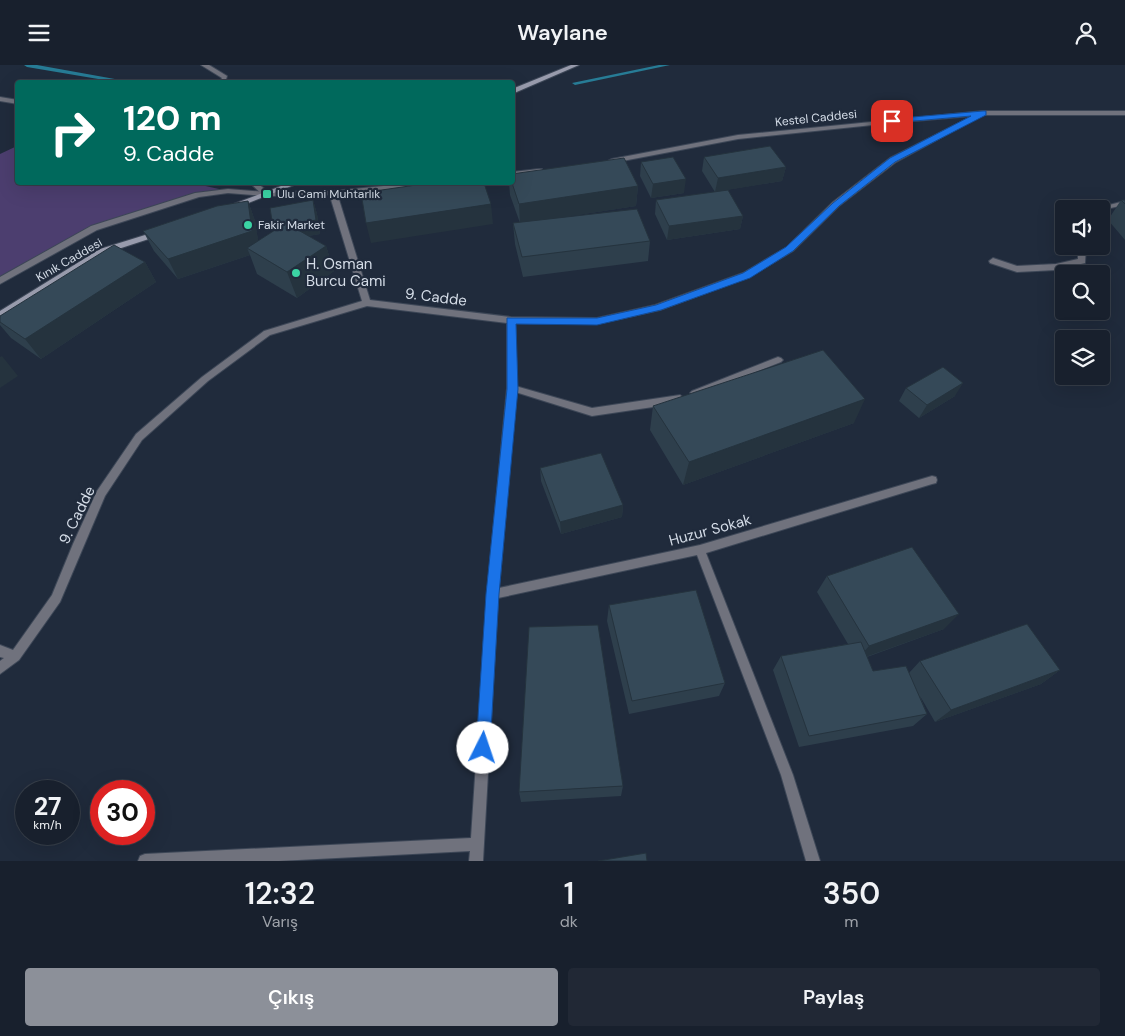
<!DOCTYPE html>
<html lang="tr">
<meta charset="utf-8">
<style>
:root{--surface:#18202d;--page:#212835;--text:#f1f3f6;--muted:#9fa3aa;--line:#363e49;--accent:#8c9099}
body{margin:0;font-family:"DM Sans",sans-serif;background:var(--page);color:var(--text);height:100vh;display:flex;flex-direction:column;font-size:19px;white-space:nowrap}
*{box-sizing:border-box;margin:0}
p{font-size:16px;color:var(--muted)}
.icon{flex:none;width:28px;height:28px;fill:none;stroke:currentColor;stroke-width:2;stroke-linecap:round;stroke-linejoin:round}
.map{position:relative;height:796px;overflow:hidden}
.side{display:flex;flex-direction:column;background:var(--surface);flex:1}
.side>*{flex:none}
.hud{position:absolute;left:15px;top:15px;width:500px;height:105px;border-radius:5px;box-shadow:0 5px 20px #0002,0 0 0 1px var(--line);background:#00695c;color:#fff;overflow:hidden}
.tools{position:absolute;left:1055px;top:135px;display:grid;gap:10px}
.tools a{display:grid;place-items:center;width:55px;height:55px;border-radius:5px;background:var(--surface);box-shadow:0 5px 20px #0002,0 0 0 1px var(--line);font-size:25px}
.speed{position:absolute;left:15px;top:715px;display:flex;gap:10px;font-size:25px;font-weight:700;text-align:center}
.speed>*{display:grid;place-content:center;width:65px;height:65px;border-radius:50%;background:var(--surface);box-shadow:0 5px 20px #0002,0 0 0 1px var(--line);line-height:1}
.speed small{font-size:12px;font-weight:400}
.speed .limit{border:8px solid #d22;background:#fff;color:#111}
.pin{position:absolute;display:grid;place-items:center;width:42px;height:42px;color:#fff;margin:-21px;border-radius:10px;box-shadow:0 2px 8px #0006}
.me{position:absolute;width:55px;margin:-28px;rotate:4deg;stroke-linejoin:round;filter:drop-shadow(0 0 4px #0008)}
.turn{display:flex;align-items:center;gap:18px;height:105px;padding:0 25px;font-size:22px}
.turn .icon{width:65px;height:65px;stroke-width:2.5}
.turn b{display:block;font-size:35px;line-height:42px}
.eta{display:flex;justify-content:space-evenly;align-items:center;height:85px;text-align:center}
.eta b{font-size:30px;font-weight:600;line-height:35px}
.action{display:flex;gap:10px;margin-top:auto;padding:10px 25px}
.action a{flex:1;height:58px;border-radius:5px;background:var(--accent);color:#fff;font-size:20px;font-weight:600;line-height:58px;text-align:center}
.action a+a{background:var(--page);color:var(--text)}
header{display:flex;justify-content:space-between;align-items:center;height:65px;padding:0 25px;background:var(--surface);font-size:22px;font-weight:600}
.map>svg:first-child{display:block}
.green{fill:#4c3e6f}
.lines{fill:none;stroke-linecap:round;stroke-linejoin:round}
.stream{fill:#277c96;fill-rule:evenodd}
.service-casing{stroke:#3d4757;stroke-width:2}
.minor-casing{stroke:#3d4757;stroke-width:2}
.tertiary-casing{stroke:#3d4757;stroke-width:2}
.secondary-casing{stroke:#3d4757;stroke-width:2}
.service{fill:#70727d;fill-rule:evenodd}
.minor{fill:#70727d;fill-rule:evenodd}
.tertiary{fill:#70727d;fill-rule:evenodd}
.secondary{fill:#989bac;fill-rule:evenodd}
.wall{fill:#2e3f4c}
.shaded-wall{fill:#25333e}
.building{fill:#354958;stroke:#25333e}
.route{fill:#1a73e8;stroke:#114b97}
.poi-dot{fill:#3bd4a4;stroke:#202b3c;stroke-width:2}
.labels{text-anchor:middle;stroke-width:4.5;stroke-linejoin:round;paint-order:stroke}
.far-street-label{font-size:12px;fill:#d4dce7;stroke:#202b3c}
.far-poi-label{font-size:12px;fill:#d4dce7;stroke:#202b3c;text-anchor:start}
.poi-label{font-size:15px;fill:#d4dce7;stroke:#202b3c;text-anchor:start}
.street-label{font-size:15px;fill:#d4dce7;stroke:#202b3c}
</style>
<header><svg class="icon" aria-label="menu" viewBox="0 0 24 24"><path d="M4 6h16M4 12h16M4 18h16"/></svg>Waylane<svg class="icon" aria-label="person" viewBox="0 0 24 24"><circle cx="12" cy="8" r="4"/><path d="M4 21q1-7 8-7t8 7"/></svg></header>
<div class="map">
<svg width="1125" height="796" viewBox="0 0 1125 796">
<rect width="100%" height="100%" fill="#202b3c"/>
<path class="green" d="M17 81 18 118H192L228 126 198 130 94 163 0 216V89Z"/>
<g class="lines">
<path class="stream" d="M24 0H37L137 18H122L27 2Z
M659 0H670L575 20 572 18Z"/>
<defs>
<path id="service" d="M228 124 267 127 271 129 267 131 228 128 199 132 97 165 0 219V212L91 161 195 128Z
M1125 136V140L1101 145V144H1093Z
M1078 181H1086L1085 198 1056 205 1017 207 990 198 989 196 993 193 1017 201 1056 199 1078 194Z
M778 292 781 293 783 295 781 297 698 330 695 332 690 328 692 326Z
M512 320 592 343 680 330 685 334 680 338 592 351 509 325 507 323Z"/>
<path id="minor" d="M201 0H209L227 11 225 18H219L222 13Z
M0 32 18 35V39L0 36Z
M981 47 986 48 896 97 839 141 793 186 749 212 660 245 597 259 515 258 517 323 499 523 700 480 932 411 936 412 937 415 936 418 932 419 706 488 793 710 820 796H806L781 710 697 490 498 533 483 796H469L470 786 279 796H138L140 791 145 789 471 773 487 529 507 323V258L367 241 270 270 208 316 142 375 105 431 60 537 19 595 0 609V596L4 593 0 592V580L13 585 52 530 73 479 97 426 136 369 202 312 264 266 362 236 329 128 330 126H333L337 128 370 235 511 252 597 253 655 240 743 208 787 182 833 137 890 93Z
M250 118H257L271 129 270 131H264Z"/>
<path id="tertiary" d="M983 46H1125V50H983L892 58 738 74 612 98 608 96 612 94 738 70Z
M539 104H542V108L512 111V107Z
M414 118H435L431 120 333 130 267 131 263 129 267 127 333 126Z"/>
<path id="secondary" d="M571 0H579L512 29V24Z
M289 118H299L238 142H232L231 140Z
M158 166 162 168 161 170 106 188 0 253V246L100 184Z"/>
</defs>
<use href="#service" class="service-casing"/>
<use href="#minor" class="minor-casing"/>
<use href="#tertiary" class="tertiary-casing"/>
<use href="#secondary" class="secondary-casing"/>
<use href="#service" class="service"/>
<use href="#minor" class="minor"/>
<use href="#tertiary" class="tertiary"/>
<use href="#secondary" class="secondary"/>
</g>
<path class="wall" d="M704 92 786 102 782 116 719 126 743 151 740 164 667 175 655 149 656 135 715 127 702 106Z
M641 97 684 128 651 133 640 111Z
M509 118 638 121 636 141 557 153 650 176 648 196 523 212 515 179 513 158H520L510 130Z
M313 135 317 149 320 169 308 171 326 181 334 206 297 233 257 209 250 190 178 214 154 186 143 166 248 136 255 156 258 176 274 166 273 162Z
M1121 135H1125V175L1108 155Z
M145 197 156 217 41 294 11 273 0 260V251Z
M906 323 955 331 919 353 899 336Z
M653 341 854 358 683 420 650 365Z
M540 403 623 440 622 452 561 469 541 416Z
M827 511 944 564 867 592 873 606 909 608 920 596 1060 605 1041 619 935 657 920 631 927 649 913 661 799 682 773 605 781 591 848 579 817 527Z
M609 540 725 618 719 631 629 649 607 556Z
M623 721 621 731 521 737 519 727Z"/>
<path class="shaded-wall" d="M786 102 782 116 715 127 718 113Z
M686 114 684 128 651 133 653 119Z
M638 121 636 141 520 159 519 139Z
M313 135 317 149 320 169 278 176 273 162Z
M248 136 255 156 260 186 247 183 250 190 178 214 168 194Z
M491 139 493 159 371 178 366 158Z
M743 151 740 164 667 175 669 161Z
M326 181 334 206 297 233 287 207Z
M145 197 156 217 41 294 25 274Z
M2 291 18 311 0 323V292Z
M963 318 955 331 919 353 927 340Z
M865 334 854 358 683 420 689 397Z
M623 440 622 452 561 469 560 457Z
M959 549 944 564 857 595 869 581Z
M1060 605 1041 619 935 657 951 645Z"/>
<path class="building" d="M770 81 786 102 718 113 704 92Z
M673 92 686 114 653 119 641 97Z
M624 93 638 121 519 139 512 118V109Z
M430 118H484L491 139 366 158 361 128Z
M728 125 743 151 669 161 656 135Z
M313 135 316 155 288 160 286 158 282 161 273 162 270 143Z
M1121 135H1125V139Z
M248 136 252 166 168 194 143 166 217 141Z
M637 144 650 176 522 192 513 158Z
M286 158 326 181 287 207 247 183Z
M114 180 145 197 25 274 0 257V251Z
M823 285 865 334 689 397 653 341Z
M943 302 963 318 927 340 906 323Z
M601 388 623 440 560 457 540 403Z
M912 482 959 549 869 581 827 511Z
M696 525 725 618 632 636 609 540Z
M1027 559 1060 605 951 645 920 596Z
M598 560 623 721 519 727 529 562Z
M861 577 873 606 906 601 927 649 809 671 781 591Z
M646 788 647 796H598Z"/>
<path class="route" d="M983 46H986V50L895 97 839 141 793 186 750 213 661 245 597 260 516 259 518 324 499 529 490 683 488 688 483 690 478 688 476 683 486 529 507 324V253H597L656 240 743 208 786 182 833 138 890 93 971 51 892 58 888 56 889 54Z"/>
<g class="poi-dot">
<rect x="262" y="124" width="10" height="10" rx="2.5"/>
<circle cx="248" cy="160" r="5"/>
<circle cx="296" cy="208" r="5"/>
</g>
<g class="labels">
<g class="far-street-label">
<text transform="translate(816 53) rotate(-6)" y="4">Kestel Caddesi</text>
<text transform="translate(69 195) rotate(-30)" y="4">Kınık Caddesi</text>
</g>
<g class="far-poi-label">
<text x="277" y="133">Ulu Cami Muhtarlık</text>
<text x="258" y="164">Fakir Market</text>
</g>
<g class="poi-label">
<text x="306" y="204">H. Osman<tspan x="306" dy="17">Burcu Cami</tspan></text>
</g>
<g class="street-label">
<text transform="translate(436 232) rotate(7)" y="5">9. Cadde</text>
<text transform="translate(77 450) rotate(-64)" y="5">9. Cadde</text>
<text transform="translate(710 465) rotate(-15)" y="5">Huzur Sokak</text>
</g>
</g>
</svg>
<div class="tools">
<a><svg class="icon" aria-label="sound" viewBox="0 0 24 24"><path d="M4 9h4l5-4v14l-5-4H4zM17 9q2 3 0 6"/></svg></a>
<a><svg class="icon" aria-label="search" viewBox="0 0 24 24"><circle cx="10" cy="10" r="6"/><path d="M15 15l6 6"/></svg></a>
<a><svg class="icon" aria-label="layers" viewBox="0 0 24 24"><path d="M12 4l9 5-9 5-9-5zM3 14l9 5 9-5"/></svg></a>
</div>
<div class="speed"><div>27<small>km/h</small></div><div class="limit">30</div></div>
<div class="pin" style="left:892px;top:56px;background:#d93025"><svg class="icon" aria-label="arrive" viewBox="0 0 24 24"><path d="M6 21V4h12l-3 4 3 4H6"/></svg></div>
<svg class="me" style="left:483px;top:683px" viewBox="-20 -20 40 40"><circle r="19" fill="#fff"/><path d="M0-13L10 11 0 6-10 11z" fill="#1a73e8"/></svg>
<div class="hud">
<div class="turn"><svg class="icon" aria-label="right" viewBox="0 0 24 24"><path d="M7 20v-9h11M14 6l5 5-5 5"/></svg><div><b>120 m</b>9. Cadde</div></div>
</div>
</div>
<section class="side">
<div class="eta">
<div><b>12:32</b><p>Varış</p></div>
<div><b>1</b><p>dk</p></div>
<div><b>350</b><p>m</p></div>
</div>
<div class="action"><a>Çıkış</a><a>Paylaş</a></div>
</section>
